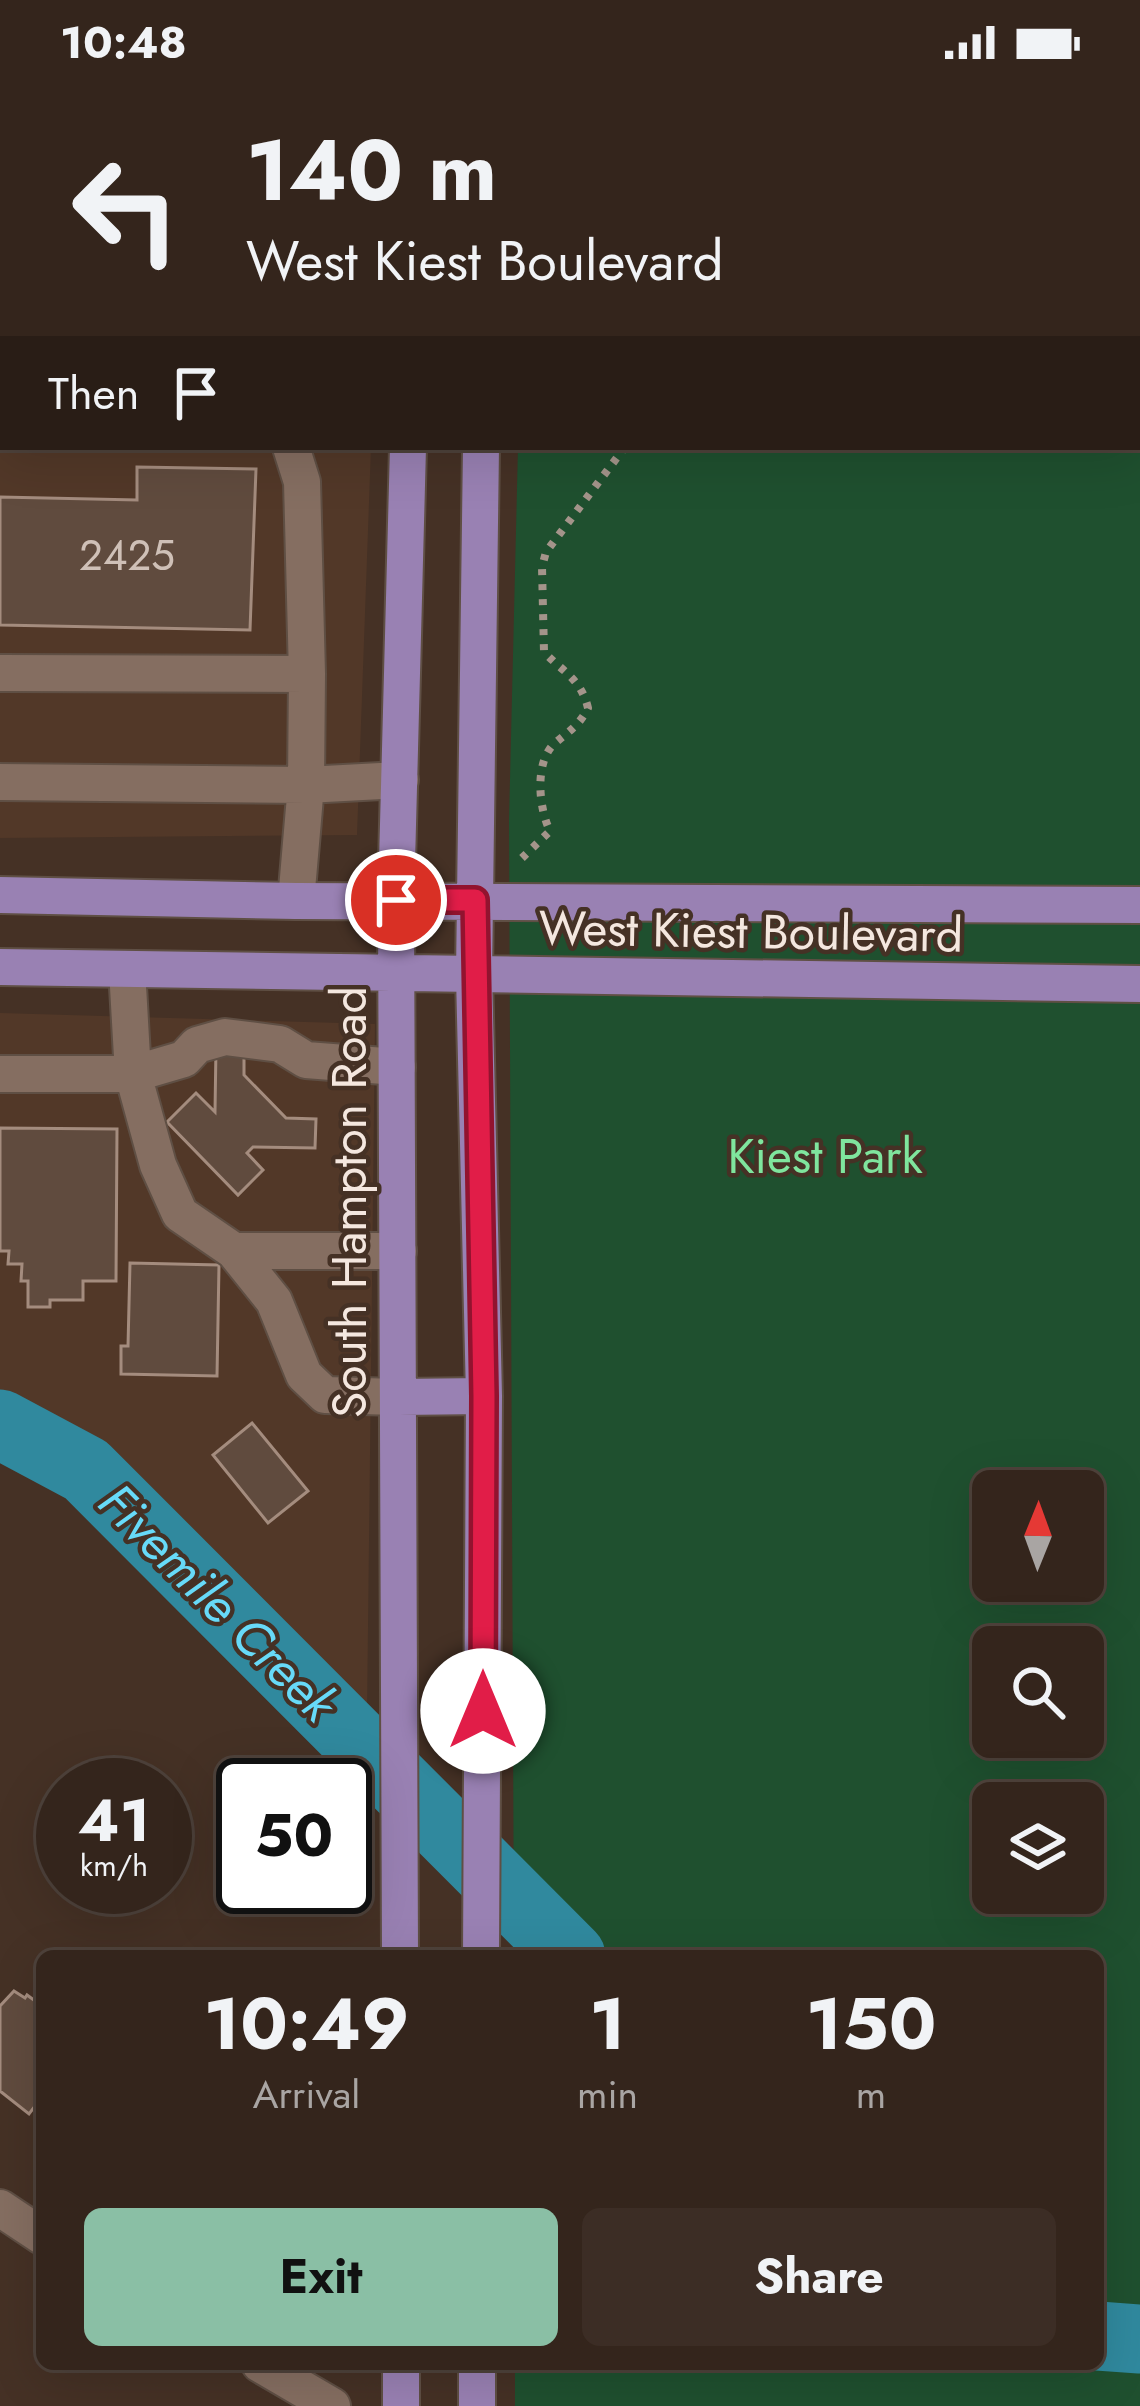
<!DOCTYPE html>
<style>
:root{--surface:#34251c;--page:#3c2d25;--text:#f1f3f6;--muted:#a9a5a3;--line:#4e423b;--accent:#8abfa5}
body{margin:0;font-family:Jost,sans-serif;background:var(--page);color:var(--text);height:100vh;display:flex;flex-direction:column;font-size:45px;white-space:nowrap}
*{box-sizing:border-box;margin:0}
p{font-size:39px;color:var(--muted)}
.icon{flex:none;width:66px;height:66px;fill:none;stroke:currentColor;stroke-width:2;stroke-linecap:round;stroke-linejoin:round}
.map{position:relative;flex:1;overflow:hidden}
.sheet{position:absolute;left:36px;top:1866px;width:1068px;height:420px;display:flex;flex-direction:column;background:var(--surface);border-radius:18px;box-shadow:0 12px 48px #0002,0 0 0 3px var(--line)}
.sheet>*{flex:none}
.banner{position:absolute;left:0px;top:0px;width:1140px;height:366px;box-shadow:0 12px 48px #0002,0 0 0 3px var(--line);background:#34251c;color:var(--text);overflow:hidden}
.needle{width:78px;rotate:1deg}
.buttons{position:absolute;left:972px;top:1386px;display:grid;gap:24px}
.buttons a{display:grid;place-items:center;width:132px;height:132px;border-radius:18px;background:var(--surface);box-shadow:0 12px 48px #0002,0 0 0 3px var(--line);font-size:60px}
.speed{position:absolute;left:36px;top:1674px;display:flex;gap:24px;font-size:60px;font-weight:700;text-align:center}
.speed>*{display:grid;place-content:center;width:156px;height:156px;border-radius:50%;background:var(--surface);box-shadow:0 12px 48px #0002,0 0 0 3px var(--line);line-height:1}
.speed small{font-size:30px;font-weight:400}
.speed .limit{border:6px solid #111;border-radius:18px;background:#fff;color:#111}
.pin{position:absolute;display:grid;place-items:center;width:102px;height:102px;color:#fff;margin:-51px;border:6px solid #fff;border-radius:50%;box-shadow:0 3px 12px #0007}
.me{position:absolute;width:132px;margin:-66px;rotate:0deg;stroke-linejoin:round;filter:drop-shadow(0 0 9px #0008)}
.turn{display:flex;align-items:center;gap:42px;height:252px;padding:0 48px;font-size:54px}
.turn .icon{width:156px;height:156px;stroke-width:2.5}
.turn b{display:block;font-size:84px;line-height:102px}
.then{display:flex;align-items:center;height:114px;padding:0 48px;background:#0003;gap:24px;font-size:45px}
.eta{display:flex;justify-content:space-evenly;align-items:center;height:204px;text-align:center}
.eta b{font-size:72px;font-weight:700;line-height:84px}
.button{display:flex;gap:24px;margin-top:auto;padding:24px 48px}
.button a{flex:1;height:138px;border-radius:18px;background:var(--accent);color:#111;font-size:48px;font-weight:700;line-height:138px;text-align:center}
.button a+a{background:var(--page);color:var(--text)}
.status{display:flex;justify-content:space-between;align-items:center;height:84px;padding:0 60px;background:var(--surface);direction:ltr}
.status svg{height:33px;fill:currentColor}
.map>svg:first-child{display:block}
.built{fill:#523828}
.green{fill:#1f502f;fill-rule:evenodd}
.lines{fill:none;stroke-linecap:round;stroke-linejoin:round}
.river{stroke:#30899e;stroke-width:69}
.building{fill:#604b3e;stroke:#a48c7e;stroke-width:3}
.minor-casing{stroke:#5f4f44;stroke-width:40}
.major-casing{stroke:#5f4f44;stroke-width:40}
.path{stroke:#a4948a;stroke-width:8;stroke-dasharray:6 9;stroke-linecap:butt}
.minor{stroke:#856e61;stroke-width:36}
.major{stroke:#9981b3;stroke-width:36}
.route-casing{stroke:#92132f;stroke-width:30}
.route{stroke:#e11d48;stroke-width:21}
.labels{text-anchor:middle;stroke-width:9;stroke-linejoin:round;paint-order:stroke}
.number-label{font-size:42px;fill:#cfc0b7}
.street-label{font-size:48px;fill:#f4e7df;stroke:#453125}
.park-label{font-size:48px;fill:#7fe59d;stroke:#453125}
.water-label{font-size:51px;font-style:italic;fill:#67daf8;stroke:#453125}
</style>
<div class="status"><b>10:48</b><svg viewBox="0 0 49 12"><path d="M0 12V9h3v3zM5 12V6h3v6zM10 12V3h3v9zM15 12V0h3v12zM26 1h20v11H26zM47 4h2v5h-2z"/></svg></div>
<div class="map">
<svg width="1140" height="2322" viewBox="0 0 1140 2322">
<rect width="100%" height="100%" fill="#453125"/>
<path class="built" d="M0 225 3 363H371L357 751 0 754Z
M0 929 375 940 366 1716 275 1595 164 1462 0 1339Z"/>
<path class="green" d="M0 0H358L3 3V237Z
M527 0H1140V2322H515V2280H1098V1872H514L509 737 518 363H1137V3ZM993 1407H1083V1497H993ZM993 1563H1083V1653H993ZM993 1719H1083V1809H993Z"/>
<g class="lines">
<path class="river" d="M0 1340 86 1386 571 1872
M1098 2252 1140 2255"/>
</g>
<path class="building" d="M137 383 256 385 250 546 0 541V413L137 416Z
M216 963 244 964V991L286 1034 316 1035 315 1064 253 1063 247 1069 263 1086 238 1111 167 1038 196 1009 215 1028Z
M0 1044 117 1045 116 1197H83V1216H50V1223H28V1197H21L22 1180H8L9 1167H0Z
M130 1179 219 1181 217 1292 121 1290V1262H128Z
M252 1339 308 1407 268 1439 213 1371Z
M14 1907 25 1914 27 1911 42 1922V2013L29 2030 0 2007V1922Z"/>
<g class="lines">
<defs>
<path id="minor" d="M0 303H3
M291 363 302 398 307 590
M0 589 307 590 306 701 0 698
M296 817 306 701 400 696
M127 885 133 990 158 1081 180 1130 234 1167 274 1217 304 1291 325 1311 398 1313
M0 990H133L184 975 197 961 225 953 280 960 306 976 397 983
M234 1167H398
M0 2124 42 2152
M260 2280 332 2322"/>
<path id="major" d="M417 3V0
M487 3V0
M0 811 296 817 1140 821
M0 883 1140 900
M398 1313 484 1312
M400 1872 396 816 408 363
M481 1872 484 1312 474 891 481 363
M401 2280V2322
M477 2322V2280"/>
</defs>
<use href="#minor" class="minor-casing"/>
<use href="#major" class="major-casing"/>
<path class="path" d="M714 0V3
M1137 241 1140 243
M522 774 550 747C539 725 534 679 554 660 569 647 579 642 588 624 581 595 563 588 544 568L542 483 546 468 625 363"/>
<use href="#minor" class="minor"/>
<use href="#major" class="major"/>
</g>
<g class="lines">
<defs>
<path id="route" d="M396 816H475L484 1312 483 1627"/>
</defs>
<use href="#route" class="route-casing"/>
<use href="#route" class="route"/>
</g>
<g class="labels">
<g class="number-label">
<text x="127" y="486">2425</text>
</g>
<g class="street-label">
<text transform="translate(751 847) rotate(1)" y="17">West Kiest Boulevard</text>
<text transform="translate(349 1118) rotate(-90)" y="17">South Hampton Road</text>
</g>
<g class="park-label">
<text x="825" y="1089">Kiest Park</text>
</g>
<g class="water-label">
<text transform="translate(218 1518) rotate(45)" y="18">Fivemile Creek</text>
</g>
</g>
</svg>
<div class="buttons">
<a><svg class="needle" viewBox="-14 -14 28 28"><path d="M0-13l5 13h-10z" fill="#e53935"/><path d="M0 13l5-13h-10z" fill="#a9a5a3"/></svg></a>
<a><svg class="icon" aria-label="search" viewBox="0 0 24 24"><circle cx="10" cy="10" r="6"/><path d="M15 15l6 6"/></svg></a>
<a><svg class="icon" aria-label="layers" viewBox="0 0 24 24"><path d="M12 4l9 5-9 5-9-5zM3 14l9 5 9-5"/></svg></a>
</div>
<div class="speed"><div>41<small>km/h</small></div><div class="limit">50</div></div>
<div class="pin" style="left:396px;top:816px;background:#d93025"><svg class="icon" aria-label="arrive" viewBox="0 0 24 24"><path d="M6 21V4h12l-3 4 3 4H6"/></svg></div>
<svg class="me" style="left:483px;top:1627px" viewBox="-20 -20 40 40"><circle r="19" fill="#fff"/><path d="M0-13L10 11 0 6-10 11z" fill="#e11d48"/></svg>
<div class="banner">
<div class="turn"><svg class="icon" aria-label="left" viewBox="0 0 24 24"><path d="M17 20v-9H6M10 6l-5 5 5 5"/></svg><div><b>140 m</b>West Kiest Boulevard</div></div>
<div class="then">Then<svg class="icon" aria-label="arrive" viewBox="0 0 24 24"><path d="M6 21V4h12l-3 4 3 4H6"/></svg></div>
</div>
<section class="sheet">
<div class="eta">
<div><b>10:49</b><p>Arrival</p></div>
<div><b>1</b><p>min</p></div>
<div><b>150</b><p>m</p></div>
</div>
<div class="button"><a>Exit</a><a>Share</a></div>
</section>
</div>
